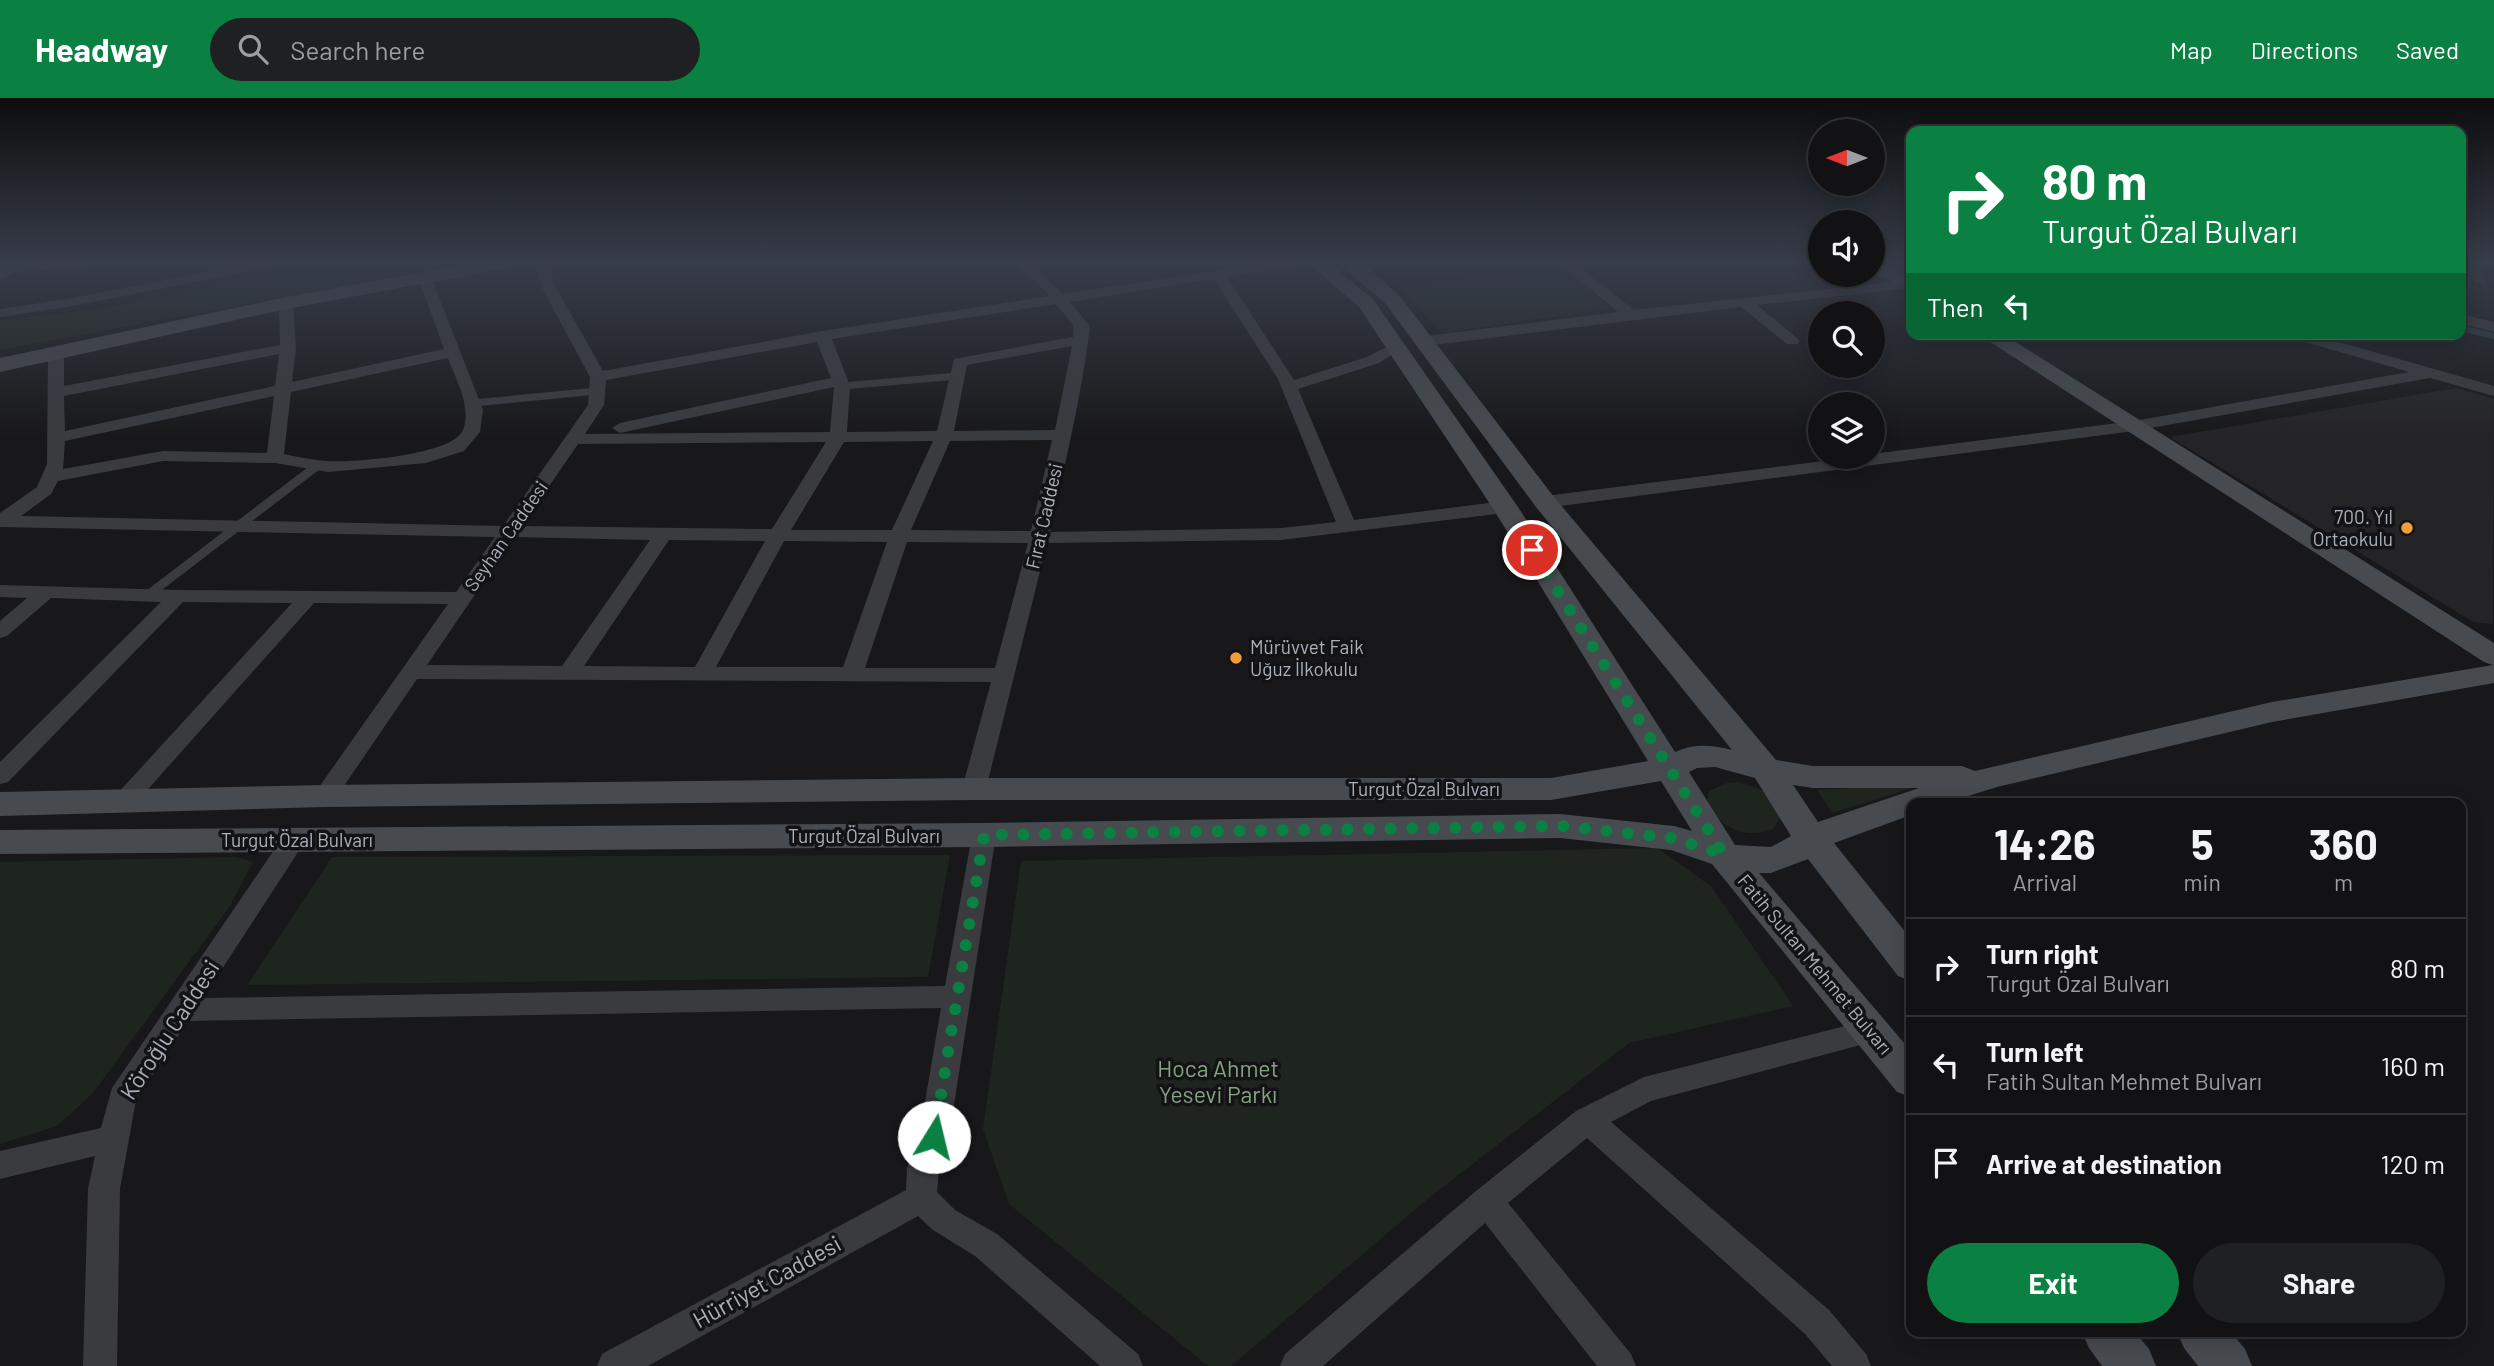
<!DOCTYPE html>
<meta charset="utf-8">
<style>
:root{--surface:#121214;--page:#1f2022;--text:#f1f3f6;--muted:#9c9ea0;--line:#313234;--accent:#0b8043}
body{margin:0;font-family:Barlow,sans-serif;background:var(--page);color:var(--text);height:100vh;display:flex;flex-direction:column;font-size:26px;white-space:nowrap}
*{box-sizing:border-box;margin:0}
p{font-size:23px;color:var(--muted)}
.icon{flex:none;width:38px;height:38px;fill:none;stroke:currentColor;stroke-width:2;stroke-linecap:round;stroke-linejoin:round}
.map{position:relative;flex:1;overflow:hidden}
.panel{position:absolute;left:1906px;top:700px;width:560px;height:539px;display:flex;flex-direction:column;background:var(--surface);border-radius:14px;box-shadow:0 4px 18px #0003,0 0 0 2px var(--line)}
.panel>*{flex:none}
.banner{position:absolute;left:1906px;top:28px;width:560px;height:214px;border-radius:14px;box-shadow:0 4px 18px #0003,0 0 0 2px var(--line);background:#0b8043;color:#fff;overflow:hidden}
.needle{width:46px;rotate:270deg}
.buttons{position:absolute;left:1808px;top:21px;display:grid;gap:14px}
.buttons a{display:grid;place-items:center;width:77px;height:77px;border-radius:50%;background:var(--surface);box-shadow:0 4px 18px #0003,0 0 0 2px var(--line);font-size:35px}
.pin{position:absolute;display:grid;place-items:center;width:60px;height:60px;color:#fff;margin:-30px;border:4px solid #fff;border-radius:50%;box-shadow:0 2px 7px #0007}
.me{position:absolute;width:77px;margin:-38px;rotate:9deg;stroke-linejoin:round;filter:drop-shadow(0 0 5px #0008)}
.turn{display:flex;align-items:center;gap:24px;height:147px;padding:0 21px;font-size:32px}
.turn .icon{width:91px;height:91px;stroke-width:2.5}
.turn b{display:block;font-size:49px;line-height:60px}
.then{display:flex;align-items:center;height:66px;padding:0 21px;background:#0003;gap:14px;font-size:26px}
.eta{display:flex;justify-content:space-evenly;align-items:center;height:119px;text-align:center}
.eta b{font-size:42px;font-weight:700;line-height:49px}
.button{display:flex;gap:14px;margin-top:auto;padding:14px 21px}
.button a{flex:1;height:80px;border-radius:42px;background:var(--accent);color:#fff;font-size:28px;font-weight:700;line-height:80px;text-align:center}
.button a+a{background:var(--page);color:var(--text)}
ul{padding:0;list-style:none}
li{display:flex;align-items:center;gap:21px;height:98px;padding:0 21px;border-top:2px solid var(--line)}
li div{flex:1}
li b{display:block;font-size:26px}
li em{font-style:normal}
header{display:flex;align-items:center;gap:42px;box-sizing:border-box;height:98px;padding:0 35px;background:var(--accent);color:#fff}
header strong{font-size:33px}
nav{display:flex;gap:38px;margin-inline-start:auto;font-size:24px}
.search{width:490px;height:63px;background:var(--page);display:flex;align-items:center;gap:18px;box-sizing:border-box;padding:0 24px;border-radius:38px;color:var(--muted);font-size:26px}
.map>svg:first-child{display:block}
.built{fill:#242427}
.green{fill:#1e251e}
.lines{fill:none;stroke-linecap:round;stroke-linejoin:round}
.stream{stroke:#2e393e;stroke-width:6}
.lane-far1{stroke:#393b3f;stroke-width:7}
.lane{stroke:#393b3f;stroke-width:9}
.street{fill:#393b3f;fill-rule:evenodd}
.secondary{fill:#474a4f;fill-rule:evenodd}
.route{stroke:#0b8043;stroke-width:12;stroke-dasharray:0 21.6}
.poi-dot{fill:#ee9f3c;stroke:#131315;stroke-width:2.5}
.labels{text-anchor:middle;stroke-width:7;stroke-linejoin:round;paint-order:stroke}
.street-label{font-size:19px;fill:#abb1ba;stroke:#131315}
.poi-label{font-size:19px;fill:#abb1ba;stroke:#131315;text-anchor:end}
.near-street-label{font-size:23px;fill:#abb1ba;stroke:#131315}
.near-park-label{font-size:23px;fill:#84a482;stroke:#131315}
</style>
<header>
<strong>Headway</strong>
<div class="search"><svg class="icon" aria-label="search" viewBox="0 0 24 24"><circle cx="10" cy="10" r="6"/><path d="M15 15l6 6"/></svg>Search here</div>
<nav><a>Map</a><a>Directions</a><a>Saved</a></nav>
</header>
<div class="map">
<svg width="2494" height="1268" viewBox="0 0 2494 1268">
<rect width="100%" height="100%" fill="#18181a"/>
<path class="built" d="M2456 290 2494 301 2493 526 2473 524 2170 339Z"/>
<path class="green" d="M323 164H473L0 252V222L99 211Z
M1563 168 1611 211 1441 235 1401 190Z
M1739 684 1764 693 1782 717 1773 731C1745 742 1723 730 1706 708L1709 693 1727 685Z
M1925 686 1832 715 1817 692Z
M1657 750 1712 789 1793 908 1629 945 1430 1099 1231 1268H1208L1009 1106 983 1031 1021 763Z
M950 757 928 879 247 887 332 759Z
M236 759 253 764 230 808 93 995 57 1028 0 1046V764Z"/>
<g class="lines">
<path class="stream" d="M2460 230 2494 238"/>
<path class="lane-far1" d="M842 288 957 278
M473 305 597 293"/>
<path class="lane" d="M148 497 318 367"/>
<path class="street" d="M42 164H100L93 168 12 174 5 170 12 166Z
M257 164H283L276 168 67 209 0 219V211L67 201Z
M535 164H549L555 188 603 273 823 233 1050 198 1014 164H1029L1063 196 1274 164H1305L1298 168 1227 179 1294 282 1367 259 1390 247H1400L1403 250 1379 265 1298 291 1354 422 1505 403 1514 409 1505 415 1281 442 1047 445 986 691 982 697 974 699 966 697 962 691 991 584 417 581 333 704 325 706 317 704 313 698 317 692 448 506 314 505 133 708 125 710 117 708 113 702 117 696 292 505 183 504 8 684 0 686V664L161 504 51 500 7 538 0 540V523L27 500 0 499V487L178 492 456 494 495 439 0 429V415L37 389 47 366 48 255 51 252H61L64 255V288L280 247 279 205 286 201 293 205 296 250 292 284 444 251 418 179 420 176H430L483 312 480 334 464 353 426 365 328 374 275 365 163 363 58 383 51 396 21 418 503 428 588 307 590 279 541 188ZM1214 181 1278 281 1336 424 1281 430 1050 434C1065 365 1082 297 1090 228L1070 204ZM1056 206 1074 228 1073 239 954 261 937 333 847 334 850 288 832 241ZM817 244 831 280 620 325 612 330 620 335 834 289 830 334 585 336 604 307 606 282ZM1072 248 1055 332 954 333 967 267ZM279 256 275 288 65 333 64 298ZM448 260C456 282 472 309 463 332 453 357 353 365 327 363 313 362 298 359 284 356L291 294ZM274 298 267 355 163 353 63 371 65 343ZM1052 342 1031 433 911 432 950 343ZM933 343 892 432H791L844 344ZM826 344 772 431 522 428 578 346ZM514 439 650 442 562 568 427 567ZM669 442 765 443 695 569 584 568ZM784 443 887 444 843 569H716ZM907 444 1028 445 995 570H865Z
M1558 164H1573L1634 212 1911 182V190L1757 207 1797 240 1800 243 1797 246H1787L1741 209 1426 248 1418 243 1426 238 1618 214Z
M2462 164H2476L2486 182 2484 185H2474Z
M2460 216 2494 224V234L2460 225Z
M2286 236H2311L2494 288V298L2430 280 2134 333 1545 410 1536 404 1545 398 1855 359H1872V356L2134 323 2409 274 2288 239Z
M984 728 993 731 996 737 949 1039 939 1070 937 1094 955 1112 997 1136 1138 1256 1143 1268H1100L975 1158 933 1132 918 1118 648 1268H597L602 1256 906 1092 907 1070 919 1039 941 910 188 923 136 1002 120 1091 117 1268H83L88 1091 95 1058 0 1081V1053L101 1030 112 990 285 736 294 733 303 736 306 742 203 900 945 888 972 737 975 731Z
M1873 921 1883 925 1887 933 1883 941 1651 1003 1611 1024 1829 1212 1866 1256 1871 1268H1832L1805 1236 1587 1040 1508 1105 1631 1256 1636 1268H1597L1485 1125 1323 1268H1280L1285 1256 1476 1093 1576 1013 1644 979Z"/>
<path class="secondary" d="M10 164H35L32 168 0 181V168Z
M478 164H517L507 170 286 211 0 274V260L286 199Z
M1307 164H1327L1373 201 1518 409 1675 654C1694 645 1713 647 1732 652L1536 409 1385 205 1348 173 1345 169 1348 165H1362L1399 197 1554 399 1776 662 1813 668H1962L1975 673 2272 604 2493 567 2484 564 1978 236H2003L2494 545V585L2272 624 1997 689 1946 705H1911V717L1834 745 1911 841V883L1898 878 1808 761 1771 775H1759L1911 953V999L1897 994 1712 766 1671 752 1560 740 984 749 0 756V732L984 725 1560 716 1674 728 1692 733 1661 683 1551 702H974L325 709 0 718V694L325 687 974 680H1551L1648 663 1492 409 1359 209ZM1715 669 1755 680 1791 738 1771 749 1735 747 1689 674 1697 670ZM1793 687 1813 690H1919L1818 724Z
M1872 164H1883L1911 180V194L1872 173Z
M2082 1234H2135L2149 1251 2156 1268H2102L2089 1250Z
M2177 1234H2231L2245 1251 2252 1268H2198L2184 1250Z"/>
</g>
<linearGradient id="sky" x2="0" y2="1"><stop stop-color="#0d0d0e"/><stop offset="0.48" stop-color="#373d49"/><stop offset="1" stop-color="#373d49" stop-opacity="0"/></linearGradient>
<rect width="2494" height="341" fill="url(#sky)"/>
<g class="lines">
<path class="route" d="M934 1039 984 737 1560 728 1674 740 1724 757 1532 452"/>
</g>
<g class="poi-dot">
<circle cx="2407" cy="430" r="7"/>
<circle cx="1236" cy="560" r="7"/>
</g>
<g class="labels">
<g class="street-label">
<text transform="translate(1044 418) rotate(-77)" y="7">Fırat Caddesi</text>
<text transform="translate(506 438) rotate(-55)" y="7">Seyhan Caddesi</text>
<text x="1424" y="698">Turgut Özal Bulvarı</text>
<text x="864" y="745">Turgut Özal Bulvarı</text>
<text x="297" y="749">Turgut Özal Bulvarı</text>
<text transform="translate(1815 866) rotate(50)" y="7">Fatih Sultan Mehmet Bulvarı</text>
</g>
<g class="poi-label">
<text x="2393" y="426">700. Yıl<tspan x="2393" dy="22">Ortaokulu</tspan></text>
<text x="1250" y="556" text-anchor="start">Mürüvvet Faik<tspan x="1250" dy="22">Uğuz İlkokulu</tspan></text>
</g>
<g class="near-street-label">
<text transform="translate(170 932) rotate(-57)" y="8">Köroğlu Caddesi</text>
<text transform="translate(767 1184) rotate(-29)" y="8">Hürriyet Caddesi</text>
</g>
<g class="near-park-label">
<text x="1218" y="979">Hoca Ahmet<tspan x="1218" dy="26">Yesevi Parkı</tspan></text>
</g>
</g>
</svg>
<div class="buttons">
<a><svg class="needle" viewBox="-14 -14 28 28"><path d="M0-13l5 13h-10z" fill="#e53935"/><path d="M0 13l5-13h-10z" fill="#9c9ea0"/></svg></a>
<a><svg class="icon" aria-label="sound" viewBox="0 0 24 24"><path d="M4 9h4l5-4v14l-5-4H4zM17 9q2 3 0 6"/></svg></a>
<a><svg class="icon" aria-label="search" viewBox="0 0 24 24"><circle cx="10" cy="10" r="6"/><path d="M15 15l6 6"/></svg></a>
<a><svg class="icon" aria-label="layers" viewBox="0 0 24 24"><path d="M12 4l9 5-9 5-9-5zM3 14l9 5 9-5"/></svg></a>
</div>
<div class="pin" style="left:1532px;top:452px;background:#d93025"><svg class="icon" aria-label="arrive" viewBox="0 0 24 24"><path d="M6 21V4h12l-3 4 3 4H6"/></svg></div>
<svg class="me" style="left:934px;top:1039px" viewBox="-20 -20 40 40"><circle r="19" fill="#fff"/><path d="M0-13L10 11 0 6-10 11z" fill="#0b8043"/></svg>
<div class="banner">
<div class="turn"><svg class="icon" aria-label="right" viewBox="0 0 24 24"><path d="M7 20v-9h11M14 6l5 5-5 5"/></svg><div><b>80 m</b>Turgut Özal Bulvarı</div></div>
<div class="then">Then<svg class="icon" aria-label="left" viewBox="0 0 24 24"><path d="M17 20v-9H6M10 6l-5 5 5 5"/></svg></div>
</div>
<section class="panel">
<div class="eta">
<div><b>14:26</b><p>Arrival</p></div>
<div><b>5</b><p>min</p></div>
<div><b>360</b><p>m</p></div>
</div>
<ul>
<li><svg class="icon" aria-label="right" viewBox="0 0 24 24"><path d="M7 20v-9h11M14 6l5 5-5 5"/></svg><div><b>Turn right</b><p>Turgut Özal Bulvarı</p></div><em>80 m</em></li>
<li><svg class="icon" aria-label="left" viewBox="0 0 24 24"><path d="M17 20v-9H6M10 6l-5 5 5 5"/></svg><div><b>Turn left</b><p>Fatih Sultan Mehmet Bulvarı</p></div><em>160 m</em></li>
<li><svg class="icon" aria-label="arrive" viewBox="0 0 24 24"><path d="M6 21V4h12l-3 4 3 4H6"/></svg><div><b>Arrive at destination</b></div><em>120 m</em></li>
</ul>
<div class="button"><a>Exit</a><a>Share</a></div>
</section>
</div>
